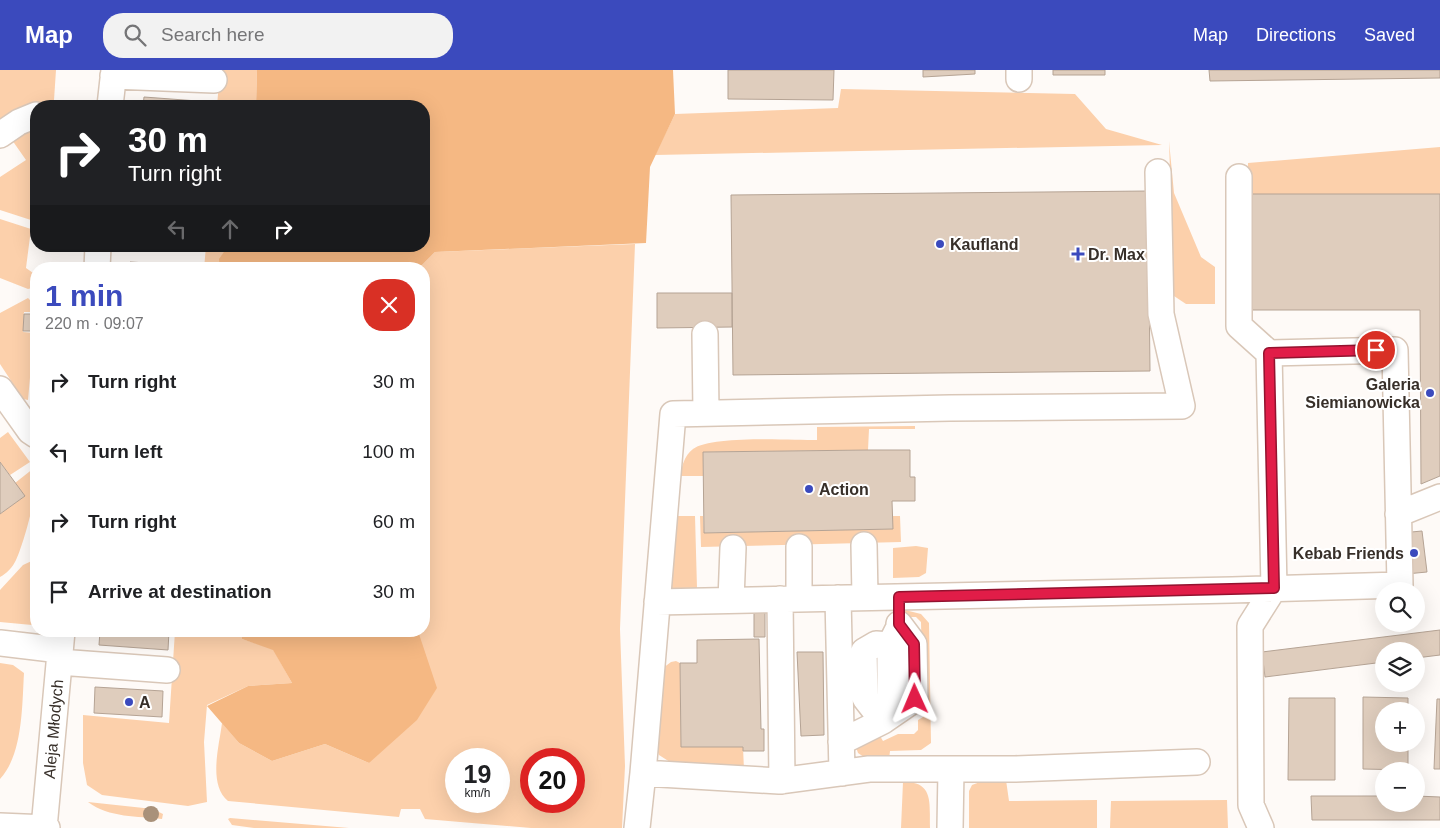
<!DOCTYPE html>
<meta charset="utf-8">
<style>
:root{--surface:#fff;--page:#f2f2f2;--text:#202124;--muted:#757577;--accent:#3b4abd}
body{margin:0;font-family:Arial,sans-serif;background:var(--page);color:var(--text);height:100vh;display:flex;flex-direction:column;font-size:19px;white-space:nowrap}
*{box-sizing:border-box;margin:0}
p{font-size:16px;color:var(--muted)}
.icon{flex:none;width:28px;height:28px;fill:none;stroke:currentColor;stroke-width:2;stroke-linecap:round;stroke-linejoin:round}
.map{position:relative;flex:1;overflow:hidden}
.details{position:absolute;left:30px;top:192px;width:400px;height:375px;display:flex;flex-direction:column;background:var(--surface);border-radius:20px;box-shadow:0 5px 20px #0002}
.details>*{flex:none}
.guide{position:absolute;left:30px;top:30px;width:400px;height:152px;border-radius:20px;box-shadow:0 5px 20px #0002;background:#202124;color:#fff;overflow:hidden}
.buttons{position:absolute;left:1375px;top:512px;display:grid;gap:10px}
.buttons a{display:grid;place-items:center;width:50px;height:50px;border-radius:50%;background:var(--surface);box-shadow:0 5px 20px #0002;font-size:25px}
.speed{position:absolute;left:445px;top:678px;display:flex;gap:10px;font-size:25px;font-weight:700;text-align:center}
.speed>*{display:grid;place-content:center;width:65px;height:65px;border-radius:50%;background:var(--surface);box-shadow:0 5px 20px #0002;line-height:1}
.speed small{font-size:12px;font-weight:400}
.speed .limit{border:8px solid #d22;background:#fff;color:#111}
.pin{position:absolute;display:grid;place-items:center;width:42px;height:42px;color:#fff;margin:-21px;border:2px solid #fff;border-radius:50%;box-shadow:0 1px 5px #0007}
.me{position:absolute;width:55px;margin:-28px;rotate:359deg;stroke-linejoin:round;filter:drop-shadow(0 0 4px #0008)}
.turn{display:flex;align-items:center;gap:18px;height:105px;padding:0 15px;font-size:22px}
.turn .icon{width:65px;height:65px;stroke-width:2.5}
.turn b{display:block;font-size:35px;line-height:42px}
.lanes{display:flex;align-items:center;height:48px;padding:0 15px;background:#0003;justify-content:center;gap:25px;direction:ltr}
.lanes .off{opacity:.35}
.round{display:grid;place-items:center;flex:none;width:52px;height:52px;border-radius:20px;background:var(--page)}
.head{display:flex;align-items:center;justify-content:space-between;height:85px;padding:0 15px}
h1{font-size:30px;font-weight:700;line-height:38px;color:var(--accent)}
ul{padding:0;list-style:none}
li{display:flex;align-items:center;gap:15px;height:70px;padding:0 15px}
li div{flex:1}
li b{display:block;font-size:19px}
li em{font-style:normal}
header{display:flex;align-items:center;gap:30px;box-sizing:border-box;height:70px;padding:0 25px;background:var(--accent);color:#fff}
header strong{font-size:24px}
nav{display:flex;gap:28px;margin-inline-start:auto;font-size:18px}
.search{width:350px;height:45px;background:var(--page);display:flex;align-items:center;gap:12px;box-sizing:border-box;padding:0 18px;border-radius:20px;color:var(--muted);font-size:19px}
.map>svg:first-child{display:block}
.green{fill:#fcd0ab;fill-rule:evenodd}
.forest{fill:#f5b883}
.building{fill:#dfcdbd;stroke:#b5a394}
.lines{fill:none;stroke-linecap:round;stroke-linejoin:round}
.minor-casing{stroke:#d9c7b8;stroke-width:28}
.minor{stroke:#fff;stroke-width:25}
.tree{fill:#a9917a}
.route-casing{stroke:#92132f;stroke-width:12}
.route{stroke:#e11d48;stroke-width:9}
.poi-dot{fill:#3b4abd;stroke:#fff;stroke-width:2}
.labels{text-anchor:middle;stroke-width:4;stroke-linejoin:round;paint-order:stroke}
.poi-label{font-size:16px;font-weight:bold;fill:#372f29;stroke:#fff;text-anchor:start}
.street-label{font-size:16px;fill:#372f29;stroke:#fff}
</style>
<header>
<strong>Map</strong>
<div class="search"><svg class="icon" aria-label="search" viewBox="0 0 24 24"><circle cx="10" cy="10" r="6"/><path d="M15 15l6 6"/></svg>Search here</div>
<nav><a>Map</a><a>Directions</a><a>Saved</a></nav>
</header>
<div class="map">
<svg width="1440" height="758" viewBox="0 0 1440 758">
<rect width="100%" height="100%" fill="#fefaf7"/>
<path class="green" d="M0 0H56L54 30 35 33 4 54 0 48Z
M220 0H257L256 36H217Z
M841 19 1075 24 1106 59 1162 75 655 85 675 44 838 38Z
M36 49V151H34L0 140V107L26 90 12 70Z
M1169 71 1174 123 1201 187 1215 197V234H1186L1174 226Z
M1440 77V124H1247L1248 93Z
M0 149 31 159 26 198 36 205V217L28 219 0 208Z
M635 174 620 559 625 696 622 758H531L425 749 420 739H401L399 747 228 731C208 714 219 677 222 653L239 673 272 691 325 674 369 693 420 570 418 561H424V199H418L435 182ZM456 689H499V731H456ZM531 689H574V731H531Z
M206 176H228L220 189V199H204Z
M28 228 35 235 36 242H24L23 262 34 263 28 330 23 329 0 294V243Z
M915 356V359H869L868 380 703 382V406H680C682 396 684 386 693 379 711 365 791 370 817 370V357Z
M8 362 30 392 10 405 0 392V368Z
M34 398C42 411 23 476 16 490 13 497 6 504 0 507V444L25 426 15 413Z
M677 446H695L697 518 672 519 670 516Z
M700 446H703L704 463 892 459V446H900L901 472 701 477Z
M916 476 928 478 926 503 919 507 893 508V478Z
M36 489V552L32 555 0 552V520L23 495Z
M901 539 921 544 929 553 931 673 921 680 890 681 889 689H867L858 683 856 677 877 661 883 671 898 664H914L918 660V650L923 647 921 552 916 547H904L900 545Z
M175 561H240L242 569 273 579 292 613 248 616 207 635 204 672 207 732 188 736 102 725 87 715 83 693V645L169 653Z
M676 591 680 593 681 677H743L744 700 670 692 659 685 656 678 663 598 671 592Z
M0 593 13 595 24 603C22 636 23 684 0 709Z
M1006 710 1009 731 1097 730V758H969V721L972 715 980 712Z
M903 712C935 711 929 735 930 758H901Z
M1227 730 1228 758H1110L1111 731Z
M88 732 153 739 163 744 162 749C138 746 109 748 88 732Z
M230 748 349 758H254L232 755 228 749Z"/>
<path class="forest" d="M257 0H673L675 44 650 97 646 173 435 182 418 199H220L219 189 228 176H424V36H256Z
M240 561H418L437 618 417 650 369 693 325 674 272 691 239 673 207 636 248 616 292 613 273 580 242 569Z"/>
<path class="building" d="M728 0H834L833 30 728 29Z
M923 0H975V4L923 7Z
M1053 0H1105V5H1053Z
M1209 0H1440V8L1210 11Z
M144 27 211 32V36H143Z
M1148 121 1150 301 733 305 731 125Z
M1247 124H1440V406L1421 414 1420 240H1248Z
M130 192 198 196V199H130Z
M657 223H732V257L657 258Z
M24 244H35L33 261H23Z
M868 380H910V407H915V431H892L893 459 704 463 703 382Z
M0 392 25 426 0 444Z
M1422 461 1427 502 1406 504 1401 463Z
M765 542V567H754V543Z
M1440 560V585L1416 588V581H1384V592L1265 607 1262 582Z
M100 561H169L168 580 99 575Z
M759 569 761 659H764V681H743V677H681L680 593H697V570Z
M797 582H823L824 665 801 666Z
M95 617 163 621 162 647 94 643Z
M1363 627 1408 628V641H1384V674H1408V700L1363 699Z
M1289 628H1335V710H1288Z
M1437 629H1440V699H1434Z
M1311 726H1384V734H1416V726L1440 727V750H1312Z"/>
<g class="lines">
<defs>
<path id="minor" d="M1019 0V9
M113 6 214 10
M110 36 114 0
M0 65 19 52 36 45
M1239 107V256L1269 283
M97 199 98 176
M705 264 706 343
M0 319 30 361 36 365
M1398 444 1440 427
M864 475 865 527
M799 477V529
M838 528 842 703
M780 529 782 711
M731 530 733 478
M657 532 1232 520 1400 515 1395 280 1269 283 1274 518 1250 556 1251 735 1261 758
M0 573 60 580
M890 575 876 574 864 581 865 628 883 651 915 629 914 574 899 554
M59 592 167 600
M841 672 883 651 890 631V575L897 561
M643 703 673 344 950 338 1182 336 1161 244 1158 102
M0 756 47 758
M44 758 62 561
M637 758 643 703 779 711 869 699H1015L1197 692
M950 758 951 700"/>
</defs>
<use href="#minor" class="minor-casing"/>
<use href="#minor" class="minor"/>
</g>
<circle class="tree" cx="151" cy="744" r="8"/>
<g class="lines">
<defs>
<path id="route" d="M915 629 914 574 899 554V527L1274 518 1269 283 1376 280"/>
</defs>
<use href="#route" class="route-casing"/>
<use href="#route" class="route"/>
</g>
<g class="poi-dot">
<circle cx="940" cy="174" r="5"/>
<path d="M1075.5 176.5h5v5h5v5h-5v5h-5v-5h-5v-5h5z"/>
<circle cx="1430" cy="323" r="5"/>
<circle cx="809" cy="419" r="5"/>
<circle cx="1414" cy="483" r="5"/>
<circle cx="129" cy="632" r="5"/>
</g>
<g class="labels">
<g class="poi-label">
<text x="950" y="180">Kaufland</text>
<text x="1088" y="190">Dr. Max</text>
<text x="1420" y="320" text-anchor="end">Galeria<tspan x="1420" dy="18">Siemianowicka</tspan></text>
<text x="819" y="425">Action</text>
<text x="1404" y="489" text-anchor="end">Kebab Friends</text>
<text x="139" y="638">A</text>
</g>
<g class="street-label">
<text transform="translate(53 659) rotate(-85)" y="6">Aleja Młodych</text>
</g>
</g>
</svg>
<div class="buttons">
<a><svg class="icon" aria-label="search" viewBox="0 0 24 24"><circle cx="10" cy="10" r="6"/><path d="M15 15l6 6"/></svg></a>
<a><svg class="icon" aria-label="layers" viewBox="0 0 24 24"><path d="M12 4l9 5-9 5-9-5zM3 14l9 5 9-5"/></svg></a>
<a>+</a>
<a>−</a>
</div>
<div class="speed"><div>19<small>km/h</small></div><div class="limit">20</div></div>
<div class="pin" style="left:1376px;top:280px;background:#d93025"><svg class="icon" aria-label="arrive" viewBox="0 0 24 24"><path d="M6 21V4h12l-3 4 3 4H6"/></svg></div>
<svg class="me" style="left:915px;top:629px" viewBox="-20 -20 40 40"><path d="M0-17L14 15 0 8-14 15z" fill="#e11d48" stroke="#fff" stroke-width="4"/></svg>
<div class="guide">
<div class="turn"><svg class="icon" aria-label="right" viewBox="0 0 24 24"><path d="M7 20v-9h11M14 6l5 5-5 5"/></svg><div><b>30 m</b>Turn right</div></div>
<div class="lanes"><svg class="icon off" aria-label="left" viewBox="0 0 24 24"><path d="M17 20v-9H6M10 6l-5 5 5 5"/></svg><svg class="icon off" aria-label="ahead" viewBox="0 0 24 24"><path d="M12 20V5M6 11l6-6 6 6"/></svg><svg class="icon" aria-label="right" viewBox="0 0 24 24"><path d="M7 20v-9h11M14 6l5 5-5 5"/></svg></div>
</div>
<section class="details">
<div class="head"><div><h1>1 min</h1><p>220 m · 09:07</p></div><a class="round" style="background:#d93025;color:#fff"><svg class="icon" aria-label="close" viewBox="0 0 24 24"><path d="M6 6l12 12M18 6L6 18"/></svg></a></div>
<ul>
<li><svg class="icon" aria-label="right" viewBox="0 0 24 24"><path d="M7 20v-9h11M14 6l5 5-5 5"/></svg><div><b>Turn right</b></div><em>30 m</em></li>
<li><svg class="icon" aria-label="left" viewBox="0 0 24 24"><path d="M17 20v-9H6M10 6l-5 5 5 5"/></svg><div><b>Turn left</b></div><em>100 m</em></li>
<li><svg class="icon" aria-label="right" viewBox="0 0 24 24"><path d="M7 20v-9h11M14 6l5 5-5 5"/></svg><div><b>Turn right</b></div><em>60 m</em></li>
<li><svg class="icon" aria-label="arrive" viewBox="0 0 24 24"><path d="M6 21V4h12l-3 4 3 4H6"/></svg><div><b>Arrive at destination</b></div><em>30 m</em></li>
</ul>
</section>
</div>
